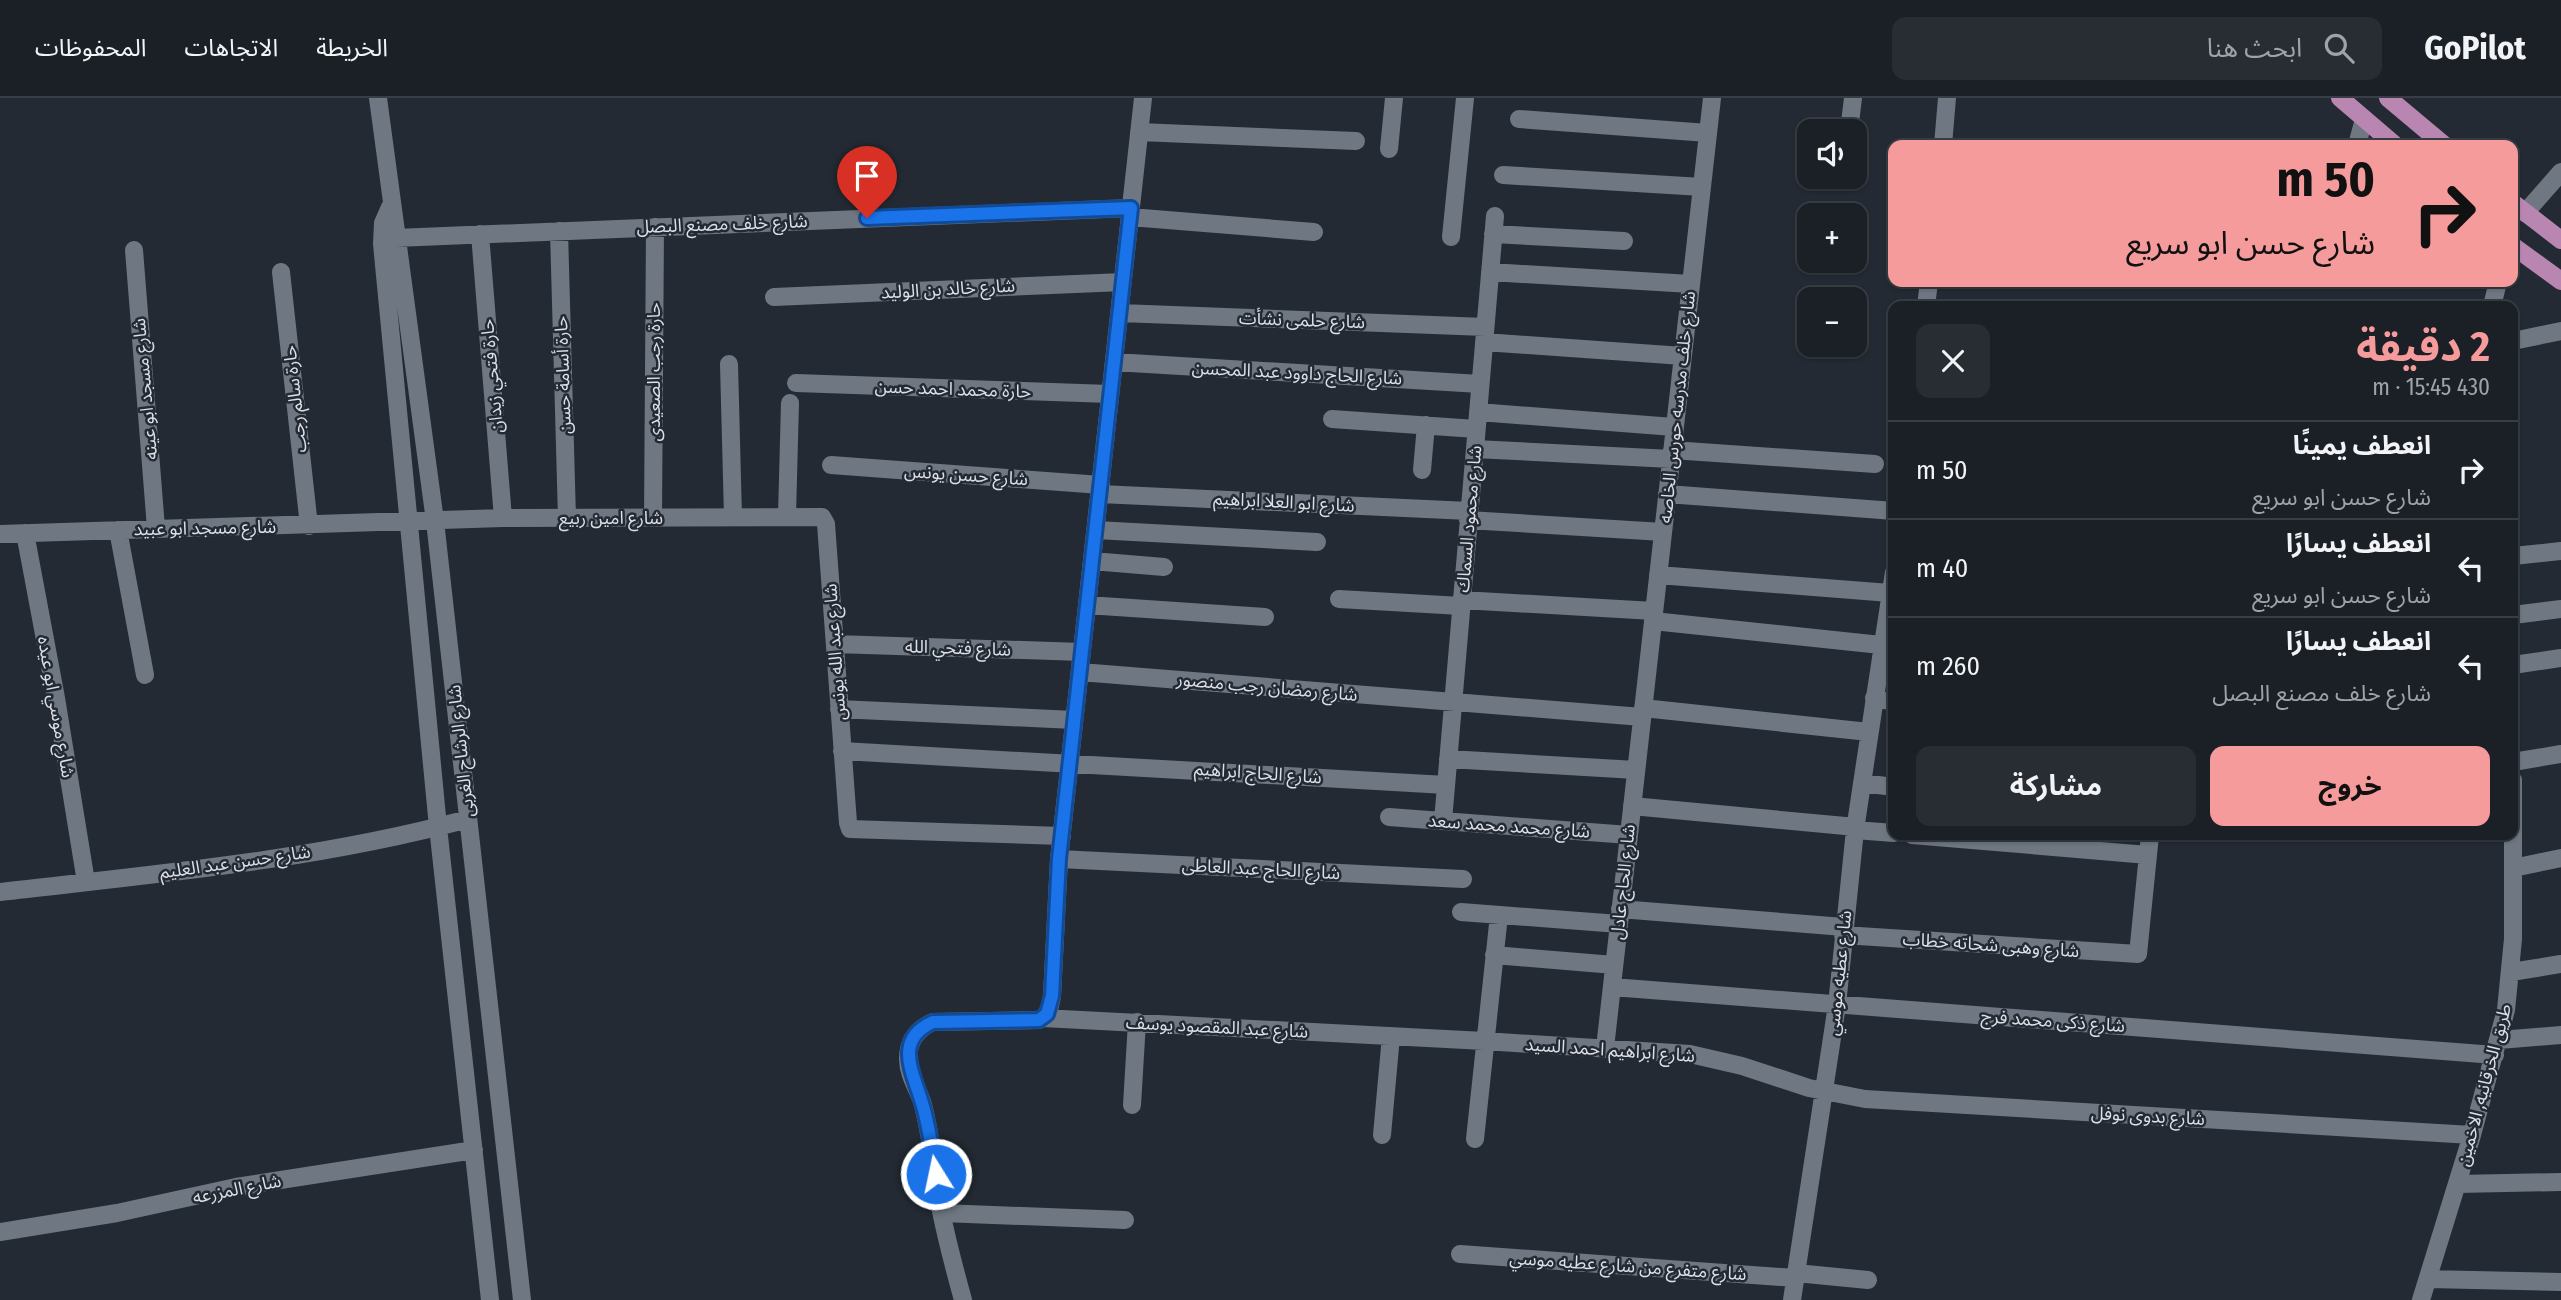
<!DOCTYPE html>
<html lang="ar">
<meta charset="utf-8">
<style>
:root{--surface:#1a2026;--page:#272d32;--text:#f1f3f6;--muted:#9fa3a7;--line:#383e43;--accent:#f59b9c}
body{margin:0;font-family:"Fira Sans Condensed","Noto Sans Arabic",sans-serif;background:var(--page);color:var(--text);direction:rtl;height:100vh;display:flex;flex-direction:column;font-size:26px;white-space:nowrap}
*{box-sizing:border-box;margin:0}
p{font-size:23px;color:var(--muted)}
.icon{flex:none;width:38px;height:38px;fill:none;stroke:currentColor;stroke-width:2;stroke-linecap:round;stroke-linejoin:round}
.map{position:relative;flex:1;overflow:hidden;direction:ltr}
.details{position:absolute;left:1888px;top:203px;width:630px;height:539px;display:flex;flex-direction:column;background:var(--surface);border-radius:14px;box-shadow:0 2px 5px #0004,0 0 0 2px var(--line);direction:rtl}
.details>*{flex:none}
.guide{position:absolute;left:1888px;top:42px;width:630px;height:147px;border-radius:14px;box-shadow:0 2px 5px #0004,0 0 0 2px var(--line);direction:rtl;background:#f59b9c;color:#111;overflow:hidden}
.tools{position:absolute;left:1797px;top:21px;display:grid;gap:14px}
.tools a{display:grid;place-items:center;width:70px;height:70px;border-radius:14px;background:var(--surface);box-shadow:0 2px 5px #0004,0 0 0 2px var(--line);font-size:35px}
.pin{position:absolute;display:grid;place-items:center;width:60px;height:60px;color:#fff;margin:-72px -30px;border-radius:50% 50% 50% 0;rotate:-45deg;box-shadow:0 0 7px #0007}
.pin .icon{rotate:45deg}
.me{position:absolute;width:77px;margin:-38px;rotate:350deg;stroke-linejoin:round;filter:drop-shadow(0 0 5px #0008)}
.turn{display:flex;align-items:center;gap:24px;height:147px;padding:0 28px;font-size:32px}
.turn .icon{width:91px;height:91px;stroke-width:2.5}
.turn b{display:block;font-size:49px;line-height:60px}
.round{display:grid;place-items:center;flex:none;width:74px;height:74px;border-radius:14px;background:var(--page)}
.head{display:flex;align-items:center;justify-content:space-between;height:119px;padding:0 28px}
h1{font-size:42px;font-weight:700;line-height:52px;color:var(--accent)}
.action{display:flex;gap:14px;margin-top:auto;padding:14px 28px}
.action a{flex:1;height:80px;border-radius:14px;background:var(--accent);color:#111;font-size:28px;font-weight:700;line-height:80px;text-align:center}
.action a+a{background:var(--page);color:var(--text)}
ul{padding:0;list-style:none}
li{display:flex;align-items:center;gap:21px;height:98px;padding:0 28px;border-top:2px solid var(--line)}
li div{flex:1}
li b{display:block;font-size:26px}
li em{font-style:normal}
header{display:flex;align-items:center;gap:42px;box-sizing:border-box;height:98px;padding:0 35px;background:var(--surface);border-bottom:2px solid var(--line)}
header strong{font-size:33px}
nav{display:flex;gap:38px;margin-inline-start:auto;font-size:24px}
.search{width:490px;height:63px;background:var(--page);display:flex;align-items:center;gap:18px;box-sizing:border-box;padding:0 24px;border-radius:14px;color:var(--muted);font-size:26px}
.map>svg:first-child{display:block}
.lines{fill:none;stroke-linecap:round;stroke-linejoin:round}
.minor{stroke:#6f7782;stroke-width:18}
.major{stroke:#b985b1;stroke-width:18}
.route-casing{stroke:#114b97;stroke-width:18}
.route{stroke:#1a73e8;stroke-width:12}
.labels{text-anchor:middle;stroke-width:5;stroke-linejoin:round;paint-order:stroke}
.street-label{font-size:18px;fill:#dbdfe6;stroke:#232a33}
</style>
<header>
<strong>GoPilot</strong>
<div class="search"><svg class="icon" aria-label="search" viewBox="0 0 24 24"><circle cx="10" cy="10" r="6"/><path d="M15 15l6 6"/></svg>ابحث هنا</div>
<nav><a>الخريطة</a><a>الاتجاهات</a><a>المحفوظات</a></nav>
</header>
<div class="map">
<svg width="2561" height="1202" viewBox="0 0 2561 1202">
<rect width="100%" height="100%" fill="#232a33"/>
<g class="lines">
<path class="minor" d="M378 0 435 423 522 1202
M1519 21 1708 35
M1849 33 1853 0
M1139 34 1356 43
M1943 47 1947 0
M2357 47 2364 21
M1389 51 1394 0
M1503 77 1702 89
M390 109 383 125 382 146 438 729 490 1202
M2525 115 2561 74
M1130 119 1314 134
M559 133 567 420
M480 136 503 420
M1493 136 1624 143
M1451 139 1465 0
M396 140 1131 110
M134 152 156 430
M281 174 309 428
M1490 174 1691 186
M774 199 1123 184
M1926 208 1929 184
M2492 208 2498 184
M1120 215 1485 229
M2513 243 2561 233
M1484 244 1683 258
M1114 264 1480 286
M729 266 733 419
M796 285 1110 296
M1478 314 1674 329
M1332 321 1476 331
M1475 351 1671 361
M1672 352 1875 366
M831 367 1101 387
M1422 372 1426 327
M1100 396 1469 413
M1667 396 1894 413
M787 418 790 305
M653 419 655 129
M1468 422 1663 434
M118 432 145 577
M1096 432 1317 444
M25 435 56 600 86 784
M0 436 503 420 822 419 826 426 848 725 850 731 1062 738
M2513 458 2561 453
M1092 463 1164 469
M1658 477 1890 495
M1339 501 1461 508
M1462 502 1654 513
M1087 507 1265 519
M2513 517 2561 511
M1653 523 1881 547
M835 546 1082 554
M2513 567 2561 560
M1080 574 1642 619
M1874 600 1894 604
M1643 610 1869 634
M839 611 1074 622
M842 653 1446 687
M1448 661 1636 672
M2513 664 2561 656
M1862 685 1894 689
M1632 708 1856 729
M1389 719 1629 737
M1443 723 1495 118
M1855 732 1894 735
M1912 737 2148 757
M1059 761 1463 781
M2513 770 2561 760
M0 794C156 776 316 762 468 721
M1620 811 1844 829
M1461 814 1619 826
M1843 837 2138 856 2150 737
M1494 857 1614 867
M2511 874 2561 866
M1612 889 2495 957
M1043 920 1484 943 1690 956 1742 968 1809 990 1865 1001 2472 1037
M2499 942 2561 937
M1605 950 1712 0
M1132 1007 1137 924
M1382 1037 1391 938
M1475 1041 1499 817
M2457 1086 2561 1084
M942 1115 1125 1122
M0 1134 117 1115 236 1089 474 1052
M1460 1156 1795 1180
M1796 1175 1868 1182
M2428 1181 2561 1184
M963 1202C955 1173 947 1143 941 1113 935 1078 932 1042 923 1007 919 992 908 978 908 961 908 943 917 931 933 924L1039 922C1049 918 1050 908 1052 898L1059 761 1143 0
M1792 1202 1837 907 1855 732 1894 474
M2421 1202 2472 1037 2506 912 2513 841V682"/>
<path class="major" d="M2340 0 2395 47
M2388 0 2444 47
M2513 105 2561 142
M2513 148 2561 183"/>
</g>
<g class="lines">
<defs>
<path id="route" d="M867 120 1131 110 1059 761 1052 898 1047 916 1039 922 933 924C893 942 913 974 922 1005 929 1027 932 1052 936 1076"/>
</defs>
<use href="#route" class="route-casing"/>
<use href="#route" class="route"/>
</g>
<g class="labels">
<g class="street-label">
<text transform="translate(722 126) rotate(-2)" y="6">شارع خلف مصنع البصل</text>
<text transform="translate(948 191) rotate(-3)" y="6">شارع خالد بن الوليد</text>
<text transform="translate(1302 222) rotate(2)" y="6">شارع حلمى نشأت</text>
<text transform="translate(654 274) rotate(-90)" y="6">حارة رجب الصعيدى</text>
<text transform="translate(1297 275) rotate(3)" y="6">شارع الحاج داوود عبد المحسن</text>
<text transform="translate(563 277) rotate(-92)" y="6">حارة أسامة حسن</text>
<text transform="translate(492 278) rotate(-95)" y="6">حارة فتحي زيدان</text>
<text transform="translate(145 291) rotate(-95)" y="6">شارع مسجد ابو عينه</text>
<text transform="translate(953 291) rotate(2)" y="6">حارة محمد احمد حسن</text>
<text transform="translate(295 301) rotate(-96)" y="6">حارة سالم رجب</text>
<text transform="translate(1677 309) rotate(-84)" y="6">شارع خلف مدرسه حورس الخاصه</text>
<text transform="translate(966 377) rotate(4)" y="6">شارع حسن يونس</text>
<text transform="translate(1284 404) rotate(3)" y="6">شارع ابو العلا ابراهيم</text>
<text x="611" y="426">شارع امين ربيع</text>
<text transform="translate(1469 421) rotate(-85)" y="6">شارع محمود السماك</text>
<text transform="translate(205 430) rotate(-1)" y="6">شارع مسجد ابو عبيد</text>
<text transform="translate(958 550) rotate(2)" y="6">شارع فتحي الله</text>
<text transform="translate(835 554) rotate(-94)" y="6">شارع عبد الله يونس</text>
<text transform="translate(1267 589) rotate(5)" y="6">شارع رمضان رجب منصور</text>
<text transform="translate(56 609) rotate(80)" y="6">شارع موسي ابو عيده</text>
<text transform="translate(461 653) rotate(-96)" y="6">شارع الرشاح الغربى</text>
<text transform="translate(1258 675) rotate(4)" y="6">شارع الحاج ابراهيم</text>
<text transform="translate(1509 728) rotate(4)" y="6">شارع محمد محمد سعد</text>
<text transform="translate(235 764) rotate(-8)" y="6">شارع حسن عبد العليم</text>
<text transform="translate(1261 771) rotate(3)" y="6">شارع الحاج عبد العاطى</text>
<text transform="translate(1623 784) rotate(-84)" y="6">شارع الحاج عادل</text>
<text transform="translate(1991 847) rotate(4)" y="6">شارع وهبى شحاته خطاب</text>
<text transform="translate(1839 875) rotate(-84)" y="6">شارع عطيه موسي</text>
<text transform="translate(2053 923) rotate(4)" y="6">شارع ذكى محمد فرج</text>
<text transform="translate(1217 929) rotate(3)" y="6">شارع عبد المقصود يوسف</text>
<text transform="translate(1610 952) rotate(4)" y="6">شارع ابراهيم احمد السيد</text>
<text transform="translate(2484 987) rotate(-75)" y="6">طريق الخرقانيه, الاخمين</text>
<text transform="translate(2148 1018) rotate(3)" y="6">شارع بدوى نوفل</text>
<text transform="translate(237 1091) rotate(-11)" y="6">شارع المزرعه</text>
<text transform="translate(1628 1168) rotate(4)" y="6">شارع متفرع من شارع عطيه موسي</text>
</g>
</g>
</svg>
<div class="tools">
<a><svg class="icon" aria-label="sound" viewBox="0 0 24 24"><path d="M4 9h4l5-4v14l-5-4H4zM17 9q2 3 0 6"/></svg></a>
<a>+</a>
<a>−</a>
</div>
<div class="pin" style="left:867px;top:120px;background:#d93025"><svg class="icon" aria-label="arrive" viewBox="0 0 24 24"><path d="M6 21V4h12l-3 4 3 4H6"/></svg></div>
<svg class="me" style="left:936px;top:1076px" viewBox="-20 -20 40 40"><circle r="17" fill="#1a73e8" stroke="#fff" stroke-width="3"/><path d="M0-11L8 9 0 5-8 9z" fill="#fff"/></svg>
<div class="guide">
<div class="turn"><svg class="icon" aria-label="right" viewBox="0 0 24 24"><path d="M7 20v-9h11M14 6l5 5-5 5"/></svg><div><b>50 m</b>شارع حسن ابو سريع</div></div>
</div>
<section class="details">
<div class="head"><div><h1>2 دقيقة</h1><p>430 m · 15:45</p></div><a class="round"><svg class="icon" aria-label="close" viewBox="0 0 24 24"><path d="M6 6l12 12M18 6L6 18"/></svg></a></div>
<ul>
<li><svg class="icon" aria-label="right" viewBox="0 0 24 24"><path d="M7 20v-9h11M14 6l5 5-5 5"/></svg><div><b>انعطف يمينًا</b><p>شارع حسن ابو سريع</p></div><em>50 m</em></li>
<li><svg class="icon" aria-label="left" viewBox="0 0 24 24"><path d="M17 20v-9H6M10 6l-5 5 5 5"/></svg><div><b>انعطف يسارًا</b><p>شارع حسن ابو سريع</p></div><em>40 m</em></li>
<li><svg class="icon" aria-label="left" viewBox="0 0 24 24"><path d="M17 20v-9H6M10 6l-5 5 5 5"/></svg><div><b>انعطف يسارًا</b><p>شارع خلف مصنع البصل</p></div><em>260 m</em></li>
</ul>
<div class="action"><a>خروج</a><a>مشاركة</a></div>
</section>
</div>
